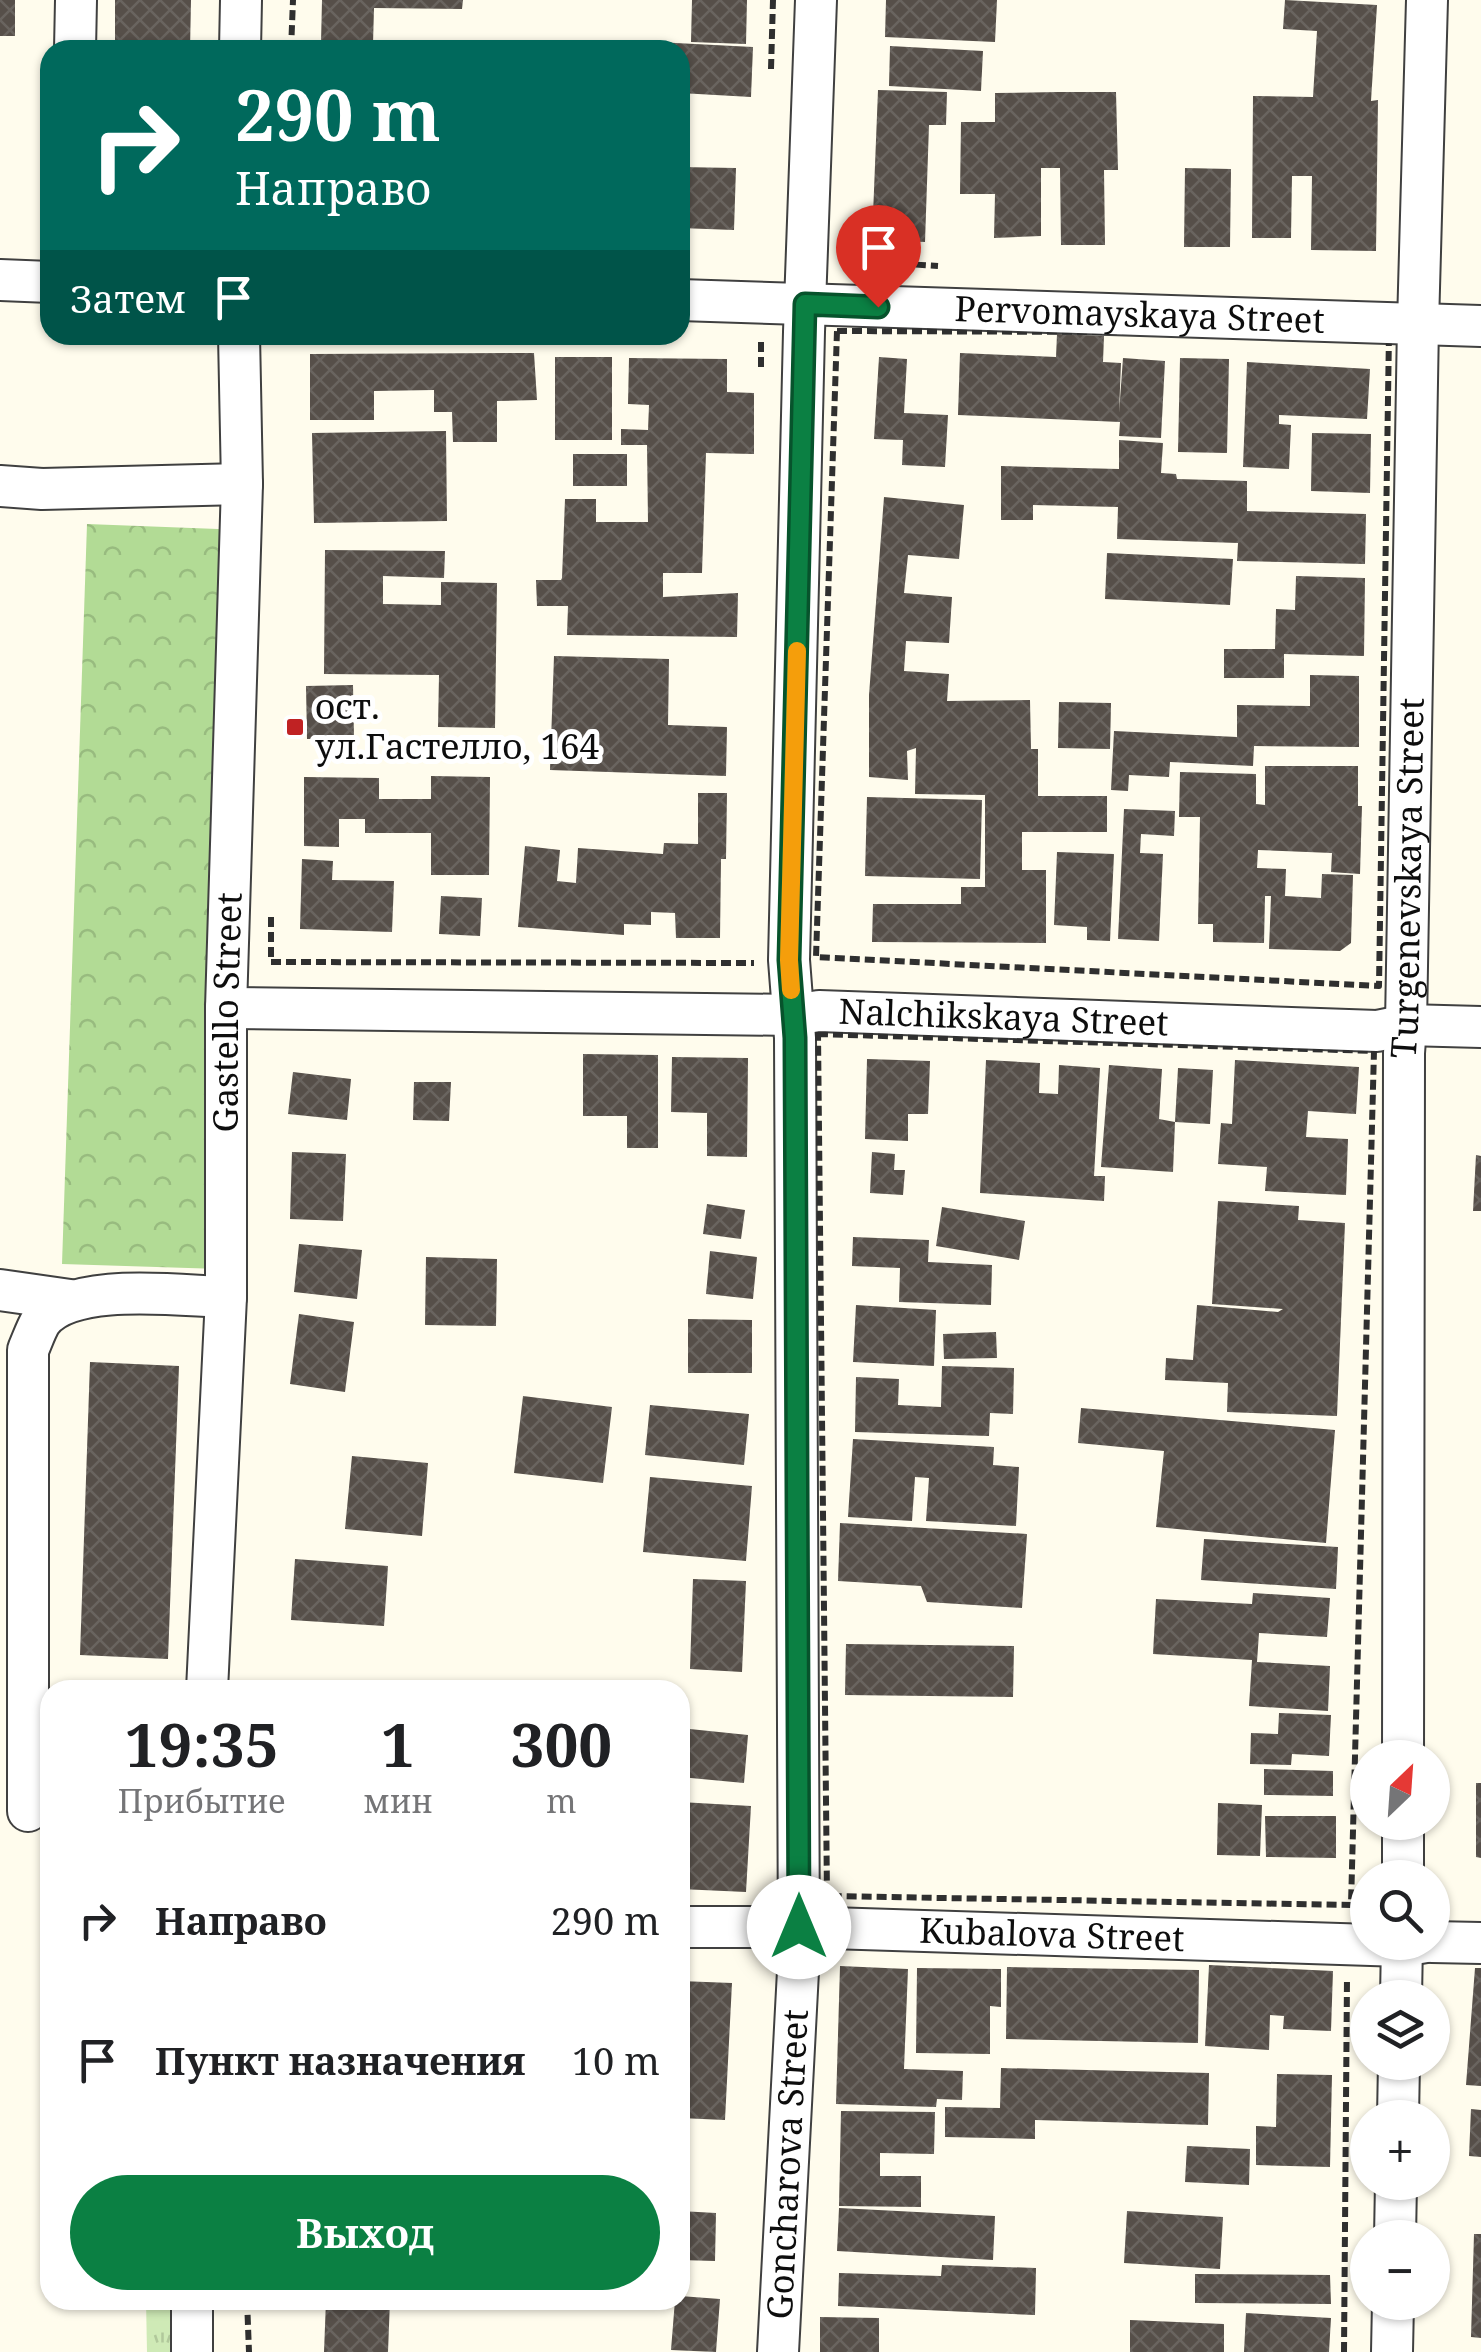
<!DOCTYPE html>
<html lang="ru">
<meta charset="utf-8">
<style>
:root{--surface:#fff;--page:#f6f6f6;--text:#202124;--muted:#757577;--accent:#0b8043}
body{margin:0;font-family:"Noto Serif",serif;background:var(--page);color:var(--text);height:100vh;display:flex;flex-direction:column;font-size:38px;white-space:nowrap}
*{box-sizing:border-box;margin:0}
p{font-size:32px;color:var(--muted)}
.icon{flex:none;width:55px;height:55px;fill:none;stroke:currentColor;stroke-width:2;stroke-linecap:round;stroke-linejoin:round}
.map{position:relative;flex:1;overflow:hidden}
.details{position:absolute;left:40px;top:1680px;width:650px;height:630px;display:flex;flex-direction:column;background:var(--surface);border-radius:30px;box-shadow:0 2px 8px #0004}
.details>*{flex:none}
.guide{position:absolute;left:40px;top:40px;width:650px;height:305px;border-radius:30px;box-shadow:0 2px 8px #0004;background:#00695c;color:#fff;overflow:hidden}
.needle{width:65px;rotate:25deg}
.tools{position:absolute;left:1350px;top:1740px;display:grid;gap:20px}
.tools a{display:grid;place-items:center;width:100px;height:100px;border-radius:50%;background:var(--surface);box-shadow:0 2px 8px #0004;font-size:50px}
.pin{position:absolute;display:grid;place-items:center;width:85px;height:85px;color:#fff;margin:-102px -42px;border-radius:50% 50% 50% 0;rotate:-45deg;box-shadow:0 0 10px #0007}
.pin .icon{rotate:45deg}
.me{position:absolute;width:110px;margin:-55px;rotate:0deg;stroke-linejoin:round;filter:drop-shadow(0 0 8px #0008)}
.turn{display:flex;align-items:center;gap:35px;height:210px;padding:0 30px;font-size:45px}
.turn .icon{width:130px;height:130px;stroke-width:2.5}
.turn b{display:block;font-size:70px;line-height:85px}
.then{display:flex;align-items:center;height:95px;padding:0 30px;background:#0003;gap:20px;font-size:38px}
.eta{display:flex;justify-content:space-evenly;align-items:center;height:170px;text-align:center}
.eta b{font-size:60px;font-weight:700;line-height:70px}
.button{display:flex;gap:20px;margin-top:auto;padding:20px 30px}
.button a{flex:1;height:115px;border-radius:60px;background:var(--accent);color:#fff;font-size:40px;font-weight:700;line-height:115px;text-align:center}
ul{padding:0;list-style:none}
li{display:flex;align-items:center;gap:30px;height:140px;padding:0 30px}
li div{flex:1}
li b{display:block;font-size:38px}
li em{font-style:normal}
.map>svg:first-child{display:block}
.grass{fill:url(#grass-tufts)}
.forest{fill:url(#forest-crowns)}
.building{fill:url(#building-cross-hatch)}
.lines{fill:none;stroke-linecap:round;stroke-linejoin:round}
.minor-casing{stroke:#404040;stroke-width:44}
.path{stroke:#2f2f2f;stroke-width:6;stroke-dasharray:10 5;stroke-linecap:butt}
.minor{stroke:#fff;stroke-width:40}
.route-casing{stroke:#07532c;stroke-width:25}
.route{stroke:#0b8043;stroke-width:18}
.slow{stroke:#f59e0b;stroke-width:18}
.poi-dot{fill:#c02223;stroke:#fff;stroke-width:4}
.labels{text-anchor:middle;stroke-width:10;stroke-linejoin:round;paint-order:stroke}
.street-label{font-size:35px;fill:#0d0d0d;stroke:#fff}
.poi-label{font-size:35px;fill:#0d0d0d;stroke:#fff;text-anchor:start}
</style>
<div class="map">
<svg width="1481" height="2352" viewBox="0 0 1481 2352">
<defs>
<pattern id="grass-tufts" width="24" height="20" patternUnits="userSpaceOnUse" patternTransform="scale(2.5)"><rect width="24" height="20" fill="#cfeab6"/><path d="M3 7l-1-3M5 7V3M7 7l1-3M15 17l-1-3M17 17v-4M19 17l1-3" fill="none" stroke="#b1c89b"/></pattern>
<pattern id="forest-crowns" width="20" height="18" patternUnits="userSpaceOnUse" patternTransform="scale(2.5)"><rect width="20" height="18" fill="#b2db95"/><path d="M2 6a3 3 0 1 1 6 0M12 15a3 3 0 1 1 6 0" fill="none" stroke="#98bb7f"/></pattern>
<pattern id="building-cross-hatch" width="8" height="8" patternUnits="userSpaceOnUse" patternTransform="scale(2.5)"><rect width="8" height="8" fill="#564f49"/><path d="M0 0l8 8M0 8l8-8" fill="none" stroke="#69645f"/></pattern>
</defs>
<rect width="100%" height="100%" fill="#fffced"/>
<path class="grass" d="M146 2300H204V2352H147Z"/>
<path class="forest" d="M87 524 244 530 220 1269 62 1264Z"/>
<path class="building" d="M0 0H15V36H0Z
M115 0H191L190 50H115Z
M322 0H463L462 9 374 8 373 44 321 43Z
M692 0H747L746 44 691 42Z
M886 0H997L995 42 885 37Z
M1285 0 1377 5 1371 101 1378 100 1376 251 1311 250 1312 176H1292L1291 238H1252L1253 96 1313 97 1317 31 1283 29Z
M618 40 753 47 751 97 680 93V50H618Z
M890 46 983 51 981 91 889 86Z
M878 90 947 92 946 125H929L925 242 872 240Z
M1059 92H1116L1118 170H1104L1105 245H1061L1060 168H1041V236L994 238 995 194H960L961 122H995V93Z
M680 167 736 168 734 230 680 228Z
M1185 168 1231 169 1230 247H1184Z
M1057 334 1104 336 1103 362 1121 363 1119 413 1123 358 1165 361 1161 438 1119 436 1120 422 958 415 960 353 1056 357Z
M534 353 537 400 497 401V442H453L452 412H434V390L374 391V420H310V354Z
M555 357H612V440H555Z
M879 357 907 359 904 413 948 415 945 467 902 465 903 440 874 439Z
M629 358 727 359V392L754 393V454L706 453 702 573H663V597L738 593 737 637 567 635 568 606H537L536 580H561L562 578 565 499H596V522H648L647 445H621V429L648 430 649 405 628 404Z
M1180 358 1229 359 1227 453 1178 452Z
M1247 362 1370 369 1367 419 1279 415V424L1291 425 1289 469 1243 467Z
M446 431 447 521 314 523 312 433Z
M1312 433 1371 434 1370 493 1311 491Z
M1119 440 1163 443 1161 473 1176 474 1177 479 1247 481V511L1366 514 1365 564 1237 561 1238 543 1117 539 1118 507 1033 505V520H1001V466L1119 469Z
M573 454H627V486H573Z
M884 497 964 505 959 559 908 555 904 593 952 597 949 643 906 641 904 671 949 674 947 701 1030 700 1031 749H1038V796H1107V832H1022V870H1046V943L872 942 873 904H961V887H985V795L915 794 916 748 907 751 908 780 869 777V695Z
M325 550 445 551 444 578 383 576V604L441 605V582L497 583 495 728 438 727 439 675 324 674Z
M1107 553 1233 559 1230 605 1105 599Z
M1296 576 1365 578 1364 656 1284 654V678H1224V649H1275L1276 609 1295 610Z
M554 656 669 659 668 725 727 727 726 776 550 770Z
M1310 675 1359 676V747L1254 746 1253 766 1170 762 1169 777 1129 775 1128 791 1111 790 1114 731 1237 737V705L1310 706Z
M353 685 354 738 307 739 306 686Z
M1059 702 1111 703 1110 749 1058 748Z
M1265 766H1358V806H1362L1360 874 1331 872 1332 853 1258 850 1257 868 1286 869 1285 896 1321 898 1322 874 1353 875 1351 943 1340 951 1269 949 1271 896H1265L1264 943 1213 942V924H1198L1200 817H1179L1180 772 1256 774V804L1265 805Z
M431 776 490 777 489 875H431V833H365V819H339V847L304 846V777L379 778V799H431Z
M698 793H727L726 859H721L720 938H676L675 913 651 912V925L624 924V935L518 927 525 846 560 850 557 881 576 883 578 848 663 854 664 843 698 844Z
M867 797 982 800 980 879 865 876Z
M1124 809 1175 811 1174 836 1141 834 1140 853 1163 854 1159 941 1118 939Z
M1057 852 1114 854 1110 941 1087 940V927L1054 925Z
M302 859 333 861 332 880 394 881 392 932 300 929Z
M441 896 482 898 480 936 439 934Z
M583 1054 658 1055V1148H627V1116H583Z
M672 1057 748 1058 747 1157 707 1156V1113L671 1112Z
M867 1059 930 1061 928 1114H908V1141L865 1139Z
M986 1060 1040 1063 1039 1093 1058 1094 1059 1065 1100 1068 1094 1176H1105L1104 1201 980 1193Z
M1235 1060 1359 1067 1356 1114 1308 1111 1306 1137 1348 1139 1346 1195 1265 1191 1267 1167 1218 1164 1221 1123 1232 1124Z
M1109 1065 1162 1069 1159 1119 1175 1122 1173 1172 1101 1167Z
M1178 1068 1213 1070 1210 1124 1175 1122Z
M293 1072 351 1079 347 1120 288 1114Z
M414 1082H451L449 1121 413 1120Z
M292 1152 346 1154 343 1221 290 1219Z
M872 1152 895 1154 894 1170H905L903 1195 870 1193Z
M1476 1155 1481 1156V1211H1473Z
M1218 1201 1299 1206 1298 1220 1345 1223 1337 1416 1227 1412 1228 1383 1165 1380 1166 1358 1193 1360 1197 1305 1278 1312 1283 1309 1212 1304Z
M707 1204 745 1210 741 1239 703 1234Z
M942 1207 1025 1221 1019 1260 936 1246Z
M853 1237 929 1240 928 1262 992 1265 991 1305 899 1302 900 1268 852 1266Z
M299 1244 362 1250 357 1299 294 1292Z
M710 1251 757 1257 753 1299 706 1294Z
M426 1257 497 1259 496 1326 425 1325Z
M856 1305 936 1310 934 1366 853 1362Z
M299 1314 354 1322 345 1392 290 1384Z
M688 1319 752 1320V1373H688Z
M996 1332 997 1358 944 1359 943 1334Z
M90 1362 179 1366 168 1659 80 1655Z
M942 1366 1014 1368 1013 1414 990 1413 989 1436 855 1432 856 1377 899 1379 898 1405 941 1407Z
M523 1396 612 1407 603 1483 514 1473Z
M650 1405 749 1414 744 1465 645 1455Z
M1081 1408 1335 1430 1326 1543 1156 1527 1164 1451 1078 1443Z
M853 1439 994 1447 993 1465 1019 1467 1016 1526 926 1521 929 1478 915 1477 912 1521 848 1517Z
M352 1456 428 1463 422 1536 345 1529Z
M650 1477 752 1486 746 1561 643 1552Z
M840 1523 1027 1534 1022 1608 927 1602 921 1586 838 1581Z
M1204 1539 1338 1547 1336 1589 1201 1580Z
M295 1559 388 1566 384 1626 291 1620Z
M693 1579 746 1581 742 1672 690 1669Z
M1253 1593 1330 1598 1327 1637 1259 1633 1257 1662 1330 1666 1328 1711 1249 1706 1252 1660 1153 1654 1156 1599 1252 1604Z
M846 1644 1014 1646 1013 1697 845 1695Z
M1279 1713 1331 1715 1329 1756 1292 1754 1291 1765 1250 1764 1251 1733 1278 1734Z
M680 1728 748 1735 744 1783 680 1777Z
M1264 1769 1333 1771V1796L1264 1795Z
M1476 1783H1481V1858L1476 1857Z
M680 1802 751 1806 746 1892 680 1889Z
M1218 1803 1262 1805 1260 1856 1217 1855Z
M1265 1816H1336V1858L1266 1857Z
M1209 1965 1333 1971 1331 2031 1283 2029 1284 2016 1270 2015 1269 2050 1205 2046Z
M840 1966 908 1969 904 2069 963 2071 962 2100 937 2099 936 2107 836 2104Z
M1007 1967 1199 1970 1198 2043 1006 2039Z
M917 1968 1001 1969V2007L990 2006V2054L916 2053Z
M1475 1968H1481V2086L1466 2085Z
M680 1981 732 1983 725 2120 680 2118Z
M1001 2068 1209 2073 1208 2125 1035 2120V2139L945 2137V2107L1000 2108Z
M1277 2074 1332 2075 1330 2167 1256 2165V2126L1276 2127Z
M1471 2109 1481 2110V2157L1469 2156Z
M841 2111 935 2112 934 2154 880 2153V2176H921V2207L839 2206Z
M1187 2146 1250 2149 1249 2185 1185 2182Z
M839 2208 995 2216 993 2260 837 2251Z
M680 2211 716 2213 715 2261 680 2260Z
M1127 2211 1223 2217 1220 2269 1124 2263Z
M1474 2234H1481V2338L1471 2337Z
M942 2265 1036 2268 1035 2315 838 2306 839 2273 941 2276Z
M1195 2274 1330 2275 1331 2304 1195 2303Z
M680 2296 720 2299 716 2352 671 2350 675 2300H680Z
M326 2300H390L388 2352H324Z
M1246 2313 1331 2318 1329 2352H1244Z
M820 2317 879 2318V2352H820Z
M1130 2320 1224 2324V2352H1130Z"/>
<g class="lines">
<defs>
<g id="minor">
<path d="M75 50 76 0"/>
<path d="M240 50 241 0"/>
<path d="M0 280 50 282"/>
<path id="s1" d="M680 300 1481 326"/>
<path d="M0 486 42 489 242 484"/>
<path id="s2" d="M226 1008 793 1015 819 1011 1377 1031 1406 1025 1481 1027"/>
<path d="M0 1290 70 1300"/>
<path id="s3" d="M207 1690 226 1297V1008L242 484 239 335"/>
<path id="s4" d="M1403 1758 1404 1053 1406 1025 1418 324 1427 0"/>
<path d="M28 1811V1350C32 1341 36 1329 41 1321 72 1281 180 1296 226 1297"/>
<path d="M1403 1878V1822"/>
<path id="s5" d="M680 1927H799L1402 1946 1426 1942"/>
<path d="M1432 1942 1481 1943"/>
<path d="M1401 1998 1402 1942"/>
<path d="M1398 2118 1399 2062"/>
<path d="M1395 2238 1396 2182"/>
<path d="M192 2352V2300"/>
<path id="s6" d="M778 2352 799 1952 795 1038 789 960 804 332 816 0"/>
<path d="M1392 2352 1393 2302"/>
</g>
</defs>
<use href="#minor" class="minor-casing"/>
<path class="path" d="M291 50 293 0
M771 69 773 0
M841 260 938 266
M837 331 1389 333 1379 986 816 957Z
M761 367V339
M271 917V962L754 963
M818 1034 1374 1051 1351 1905 827 1896Z
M1436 1804V1776
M247 2300 249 2352
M1344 2352 1347 1978"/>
<use href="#minor" class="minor"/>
</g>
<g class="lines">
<defs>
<path id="route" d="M799 1927 795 1038 789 960 805 304 878 307"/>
</defs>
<use href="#route" class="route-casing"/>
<use href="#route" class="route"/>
<path class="slow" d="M791 990 789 960 797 651"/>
</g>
<rect class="poi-dot" x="285" y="717" width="20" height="20" rx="5"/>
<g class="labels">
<g class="street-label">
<text dy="12" stroke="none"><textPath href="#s1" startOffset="460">Pervomayskaya Street</textPath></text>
<text dy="12" stroke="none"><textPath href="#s4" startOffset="880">Turgenevskaya Street</textPath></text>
<text dy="12" stroke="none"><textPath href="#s3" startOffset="678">Gastello Street</textPath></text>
<text dy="12" stroke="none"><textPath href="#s2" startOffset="778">Nalchikskaya Street</textPath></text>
<text dy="12" stroke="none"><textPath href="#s5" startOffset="372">Kubalova Street</textPath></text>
<text dy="12" stroke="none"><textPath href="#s6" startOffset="188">Goncharova Street</textPath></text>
</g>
<g class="poi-label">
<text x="315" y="719">ост.<tspan x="315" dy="40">ул.Гастелло, 164</tspan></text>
</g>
</g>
</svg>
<div class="tools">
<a><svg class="needle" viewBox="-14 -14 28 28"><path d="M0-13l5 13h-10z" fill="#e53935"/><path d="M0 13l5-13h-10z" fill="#757577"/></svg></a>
<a><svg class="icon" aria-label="search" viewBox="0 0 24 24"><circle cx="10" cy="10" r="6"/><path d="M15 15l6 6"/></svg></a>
<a><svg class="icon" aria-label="layers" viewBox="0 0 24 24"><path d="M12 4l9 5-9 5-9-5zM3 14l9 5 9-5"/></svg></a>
<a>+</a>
<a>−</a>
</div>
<div class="pin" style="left:878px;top:307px;background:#d93025"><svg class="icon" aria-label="arrive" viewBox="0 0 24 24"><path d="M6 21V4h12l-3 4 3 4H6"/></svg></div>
<svg class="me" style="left:799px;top:1927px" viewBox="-20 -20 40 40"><circle r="19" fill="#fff"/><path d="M0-13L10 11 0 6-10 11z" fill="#0b8043"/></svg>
<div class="guide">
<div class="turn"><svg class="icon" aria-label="right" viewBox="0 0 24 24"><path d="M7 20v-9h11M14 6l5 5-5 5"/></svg><div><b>290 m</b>Направо</div></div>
<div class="then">Затем<svg class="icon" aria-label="arrive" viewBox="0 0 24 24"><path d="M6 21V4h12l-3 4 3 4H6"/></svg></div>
</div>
<section class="details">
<div class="eta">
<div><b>19:35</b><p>Прибытие</p></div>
<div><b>1</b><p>мин</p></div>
<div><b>300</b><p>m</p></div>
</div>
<ul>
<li><svg class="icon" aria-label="right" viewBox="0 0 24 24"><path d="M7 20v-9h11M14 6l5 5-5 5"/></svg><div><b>Направо</b></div><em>290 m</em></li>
<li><svg class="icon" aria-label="arrive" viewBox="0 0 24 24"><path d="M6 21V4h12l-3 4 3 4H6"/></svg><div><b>Пункт назначения</b></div><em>10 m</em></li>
</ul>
<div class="button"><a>Выход</a></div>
</section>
</div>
